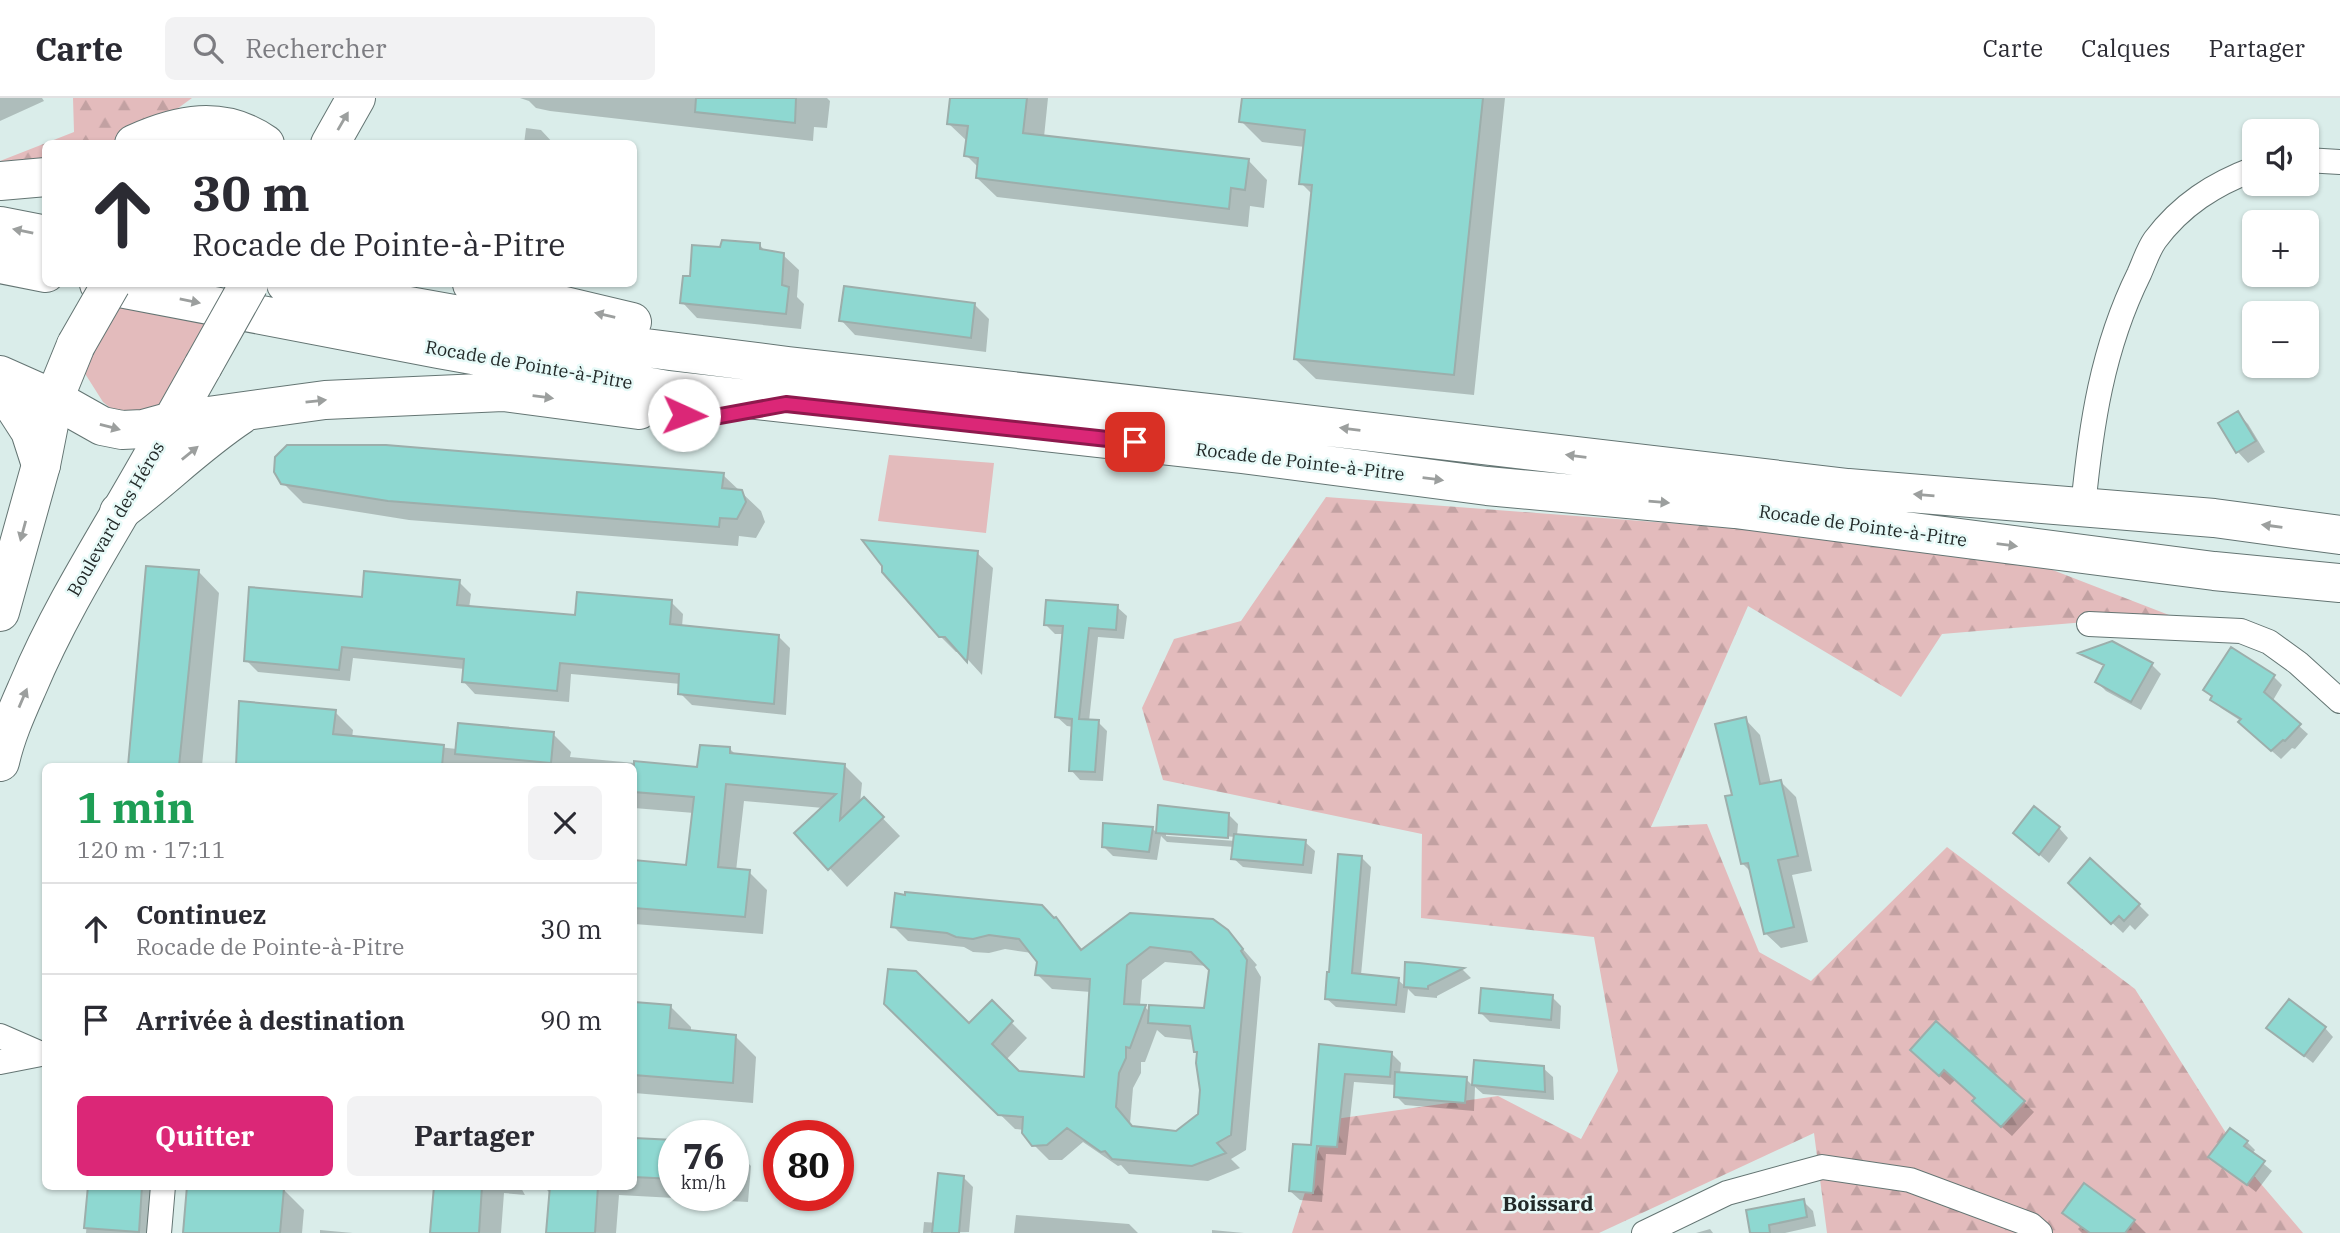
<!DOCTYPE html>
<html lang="fr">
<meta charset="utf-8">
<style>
:root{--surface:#fff;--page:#f2f2f3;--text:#2b2b33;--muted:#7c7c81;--line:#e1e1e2;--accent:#db2777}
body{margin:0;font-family:"IBM Plex Serif",serif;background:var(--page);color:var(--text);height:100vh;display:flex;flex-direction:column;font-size:26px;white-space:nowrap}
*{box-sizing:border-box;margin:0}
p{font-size:23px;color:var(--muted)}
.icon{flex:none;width:38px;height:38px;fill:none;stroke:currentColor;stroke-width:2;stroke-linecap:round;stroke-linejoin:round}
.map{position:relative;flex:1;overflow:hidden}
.side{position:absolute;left:42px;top:665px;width:595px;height:427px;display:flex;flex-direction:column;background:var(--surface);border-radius:10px;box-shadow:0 2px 5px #0004}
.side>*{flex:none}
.top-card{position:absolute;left:42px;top:42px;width:595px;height:147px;border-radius:10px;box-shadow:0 2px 5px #0004;background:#fff;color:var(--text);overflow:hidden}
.controls{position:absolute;left:2242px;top:21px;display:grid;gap:14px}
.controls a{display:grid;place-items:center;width:77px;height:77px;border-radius:10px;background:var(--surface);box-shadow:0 2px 5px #0004;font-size:35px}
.speed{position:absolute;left:658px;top:1022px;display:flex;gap:14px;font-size:35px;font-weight:700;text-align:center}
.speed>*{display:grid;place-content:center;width:91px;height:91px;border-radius:50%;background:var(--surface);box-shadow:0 2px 5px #0004;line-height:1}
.speed small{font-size:18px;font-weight:400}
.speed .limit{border:10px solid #d22;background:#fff;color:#111}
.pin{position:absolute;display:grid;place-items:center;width:60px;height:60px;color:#fff;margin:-30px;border-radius:14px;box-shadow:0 4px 10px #0006}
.me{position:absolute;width:77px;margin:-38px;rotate:92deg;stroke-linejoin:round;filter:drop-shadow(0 0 5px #0008)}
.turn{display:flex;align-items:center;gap:24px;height:147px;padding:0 35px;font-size:32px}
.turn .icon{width:91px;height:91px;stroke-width:2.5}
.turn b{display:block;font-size:49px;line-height:60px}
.round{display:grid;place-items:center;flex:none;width:74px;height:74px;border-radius:10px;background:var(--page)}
.headline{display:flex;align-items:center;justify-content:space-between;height:119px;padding:0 35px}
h1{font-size:42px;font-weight:800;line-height:52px;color:#1e9e55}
.cta{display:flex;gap:14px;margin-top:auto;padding:14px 35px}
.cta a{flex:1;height:80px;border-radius:10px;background:var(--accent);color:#fff;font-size:28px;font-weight:800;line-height:80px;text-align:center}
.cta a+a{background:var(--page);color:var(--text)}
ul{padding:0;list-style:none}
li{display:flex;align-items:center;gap:21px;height:91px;padding:0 35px;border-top:2px solid var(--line)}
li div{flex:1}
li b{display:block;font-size:26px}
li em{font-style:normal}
header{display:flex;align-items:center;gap:42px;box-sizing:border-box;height:98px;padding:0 35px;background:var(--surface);border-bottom:2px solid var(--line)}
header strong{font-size:33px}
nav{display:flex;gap:38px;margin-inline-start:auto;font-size:24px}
.search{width:490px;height:63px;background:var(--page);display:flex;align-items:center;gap:18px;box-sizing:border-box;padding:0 24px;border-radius:10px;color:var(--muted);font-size:26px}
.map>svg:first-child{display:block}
.grass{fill:#e3bbbc}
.forest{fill:url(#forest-firs)}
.shadow{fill:#0003;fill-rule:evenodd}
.building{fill:#8ed8d1;stroke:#9caeab;stroke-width:2;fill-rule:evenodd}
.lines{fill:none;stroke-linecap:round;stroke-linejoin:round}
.street-casing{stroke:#647573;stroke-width:26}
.primary-casing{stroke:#647573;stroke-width:40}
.highway-casing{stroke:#647573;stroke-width:40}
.street{stroke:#fff;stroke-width:24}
.primary{stroke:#fff;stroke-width:38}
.highway{stroke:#fff;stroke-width:38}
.highway-bridge-casing{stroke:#647573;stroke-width:40;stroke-linecap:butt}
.highway-bridge{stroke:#fff;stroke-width:38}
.oneway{fill:#9c9f9e}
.route-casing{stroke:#8e194d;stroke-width:18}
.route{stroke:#db2777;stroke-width:12}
.labels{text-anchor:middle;stroke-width:5;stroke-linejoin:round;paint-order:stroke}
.street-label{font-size:18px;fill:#222928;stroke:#e7faf8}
.quarter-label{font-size:21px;font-weight:bold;fill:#222928;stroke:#e7faf8}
</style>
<header>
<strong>Carte</strong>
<div class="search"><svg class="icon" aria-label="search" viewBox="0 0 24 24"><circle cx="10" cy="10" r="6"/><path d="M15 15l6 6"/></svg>Rechercher</div>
<nav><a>Carte</a><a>Calques</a><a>Partager</a></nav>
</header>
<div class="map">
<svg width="2340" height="1135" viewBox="0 0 2340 1135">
<defs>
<pattern id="forest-firs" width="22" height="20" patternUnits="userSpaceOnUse" patternTransform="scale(1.75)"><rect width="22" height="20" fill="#e3bbbc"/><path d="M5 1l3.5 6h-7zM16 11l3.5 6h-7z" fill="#c2a1a2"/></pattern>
</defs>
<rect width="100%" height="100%" fill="#daedea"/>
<path class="grass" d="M119 201 213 220 162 307 139 316H118L103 304 84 274Z
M889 357 994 365 986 435 878 423Z"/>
<path class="forest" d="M73 0H192L159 24 115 45 46 46 45 72 0 74V63L74 34Z
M1326 399 1996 450 2169 517 1942 536 1901 599 1748 508 1651 729 1707 726 1759 854 1811 883 1947 749 2135 891 2250 1073 2303 1135H1827L1814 1035 1599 1135H1292L1328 1022 1498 998 1581 1041 1618 973 1594 839 1421 820 1422 736 1163 682 1142 610 1174 541 1241 523Z"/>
<path class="shadow" d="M0 0H42L44 3 0 23Z
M520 0H827L830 3 827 30 814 29 813 43 550 13 536 10 529 3Z
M952 0H1048L1044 39 1248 62 1267 82 1264 110 1250 108 1248 129 997 99 977 80 979 70 966 57 968 44 949 26Z
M1244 0H1505L1474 297 1316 281 1295 261 1313 97 1301 85 1305 49 1262 44 1241 23Z
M526 30 541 32 554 46H524Z
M759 146 766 154 783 157 799 172 797 199 804 206 801 231 697 220 682 204 721 150Z
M974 206 989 221 986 254 855 237 841 222Z
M2237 315 2248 326 2265 354 2248 365 2238 354 2220 326Z
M723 377 761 413 765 424 756 440 739 438 738 448 409 422 303 405 283 385Z
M977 455 993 470 982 577 961 554H956L940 538Z
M199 474 219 495 202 668H130L134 600Z
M459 484 471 496 469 510 576 519 671 504 683 516 682 529 778 538 790 550 786 617 692 607 680 595 681 586 571 576 569 604 475 596 463 583 465 571 353 560 350 583 258 574 246 562 363 501Z
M1117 509 1127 518 1124 541 1098 539 1089 623 1098 624 1107 633 1103 683 1080 682 1071 672 1074 629 1067 628 1057 619 1064 536H1055L1045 526Z
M2103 566 2152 567 2161 576 2141 612 2106 593 2097 584 2105 568Z
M2274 579 2282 587 2272 604 2308 636 2295 651 2292 650 2281 661 2249 633 2241 623 2221 610 2205 592Z
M241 605 335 614 353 632 352 640 457 651 553 636 571 654 570 659 699 671 730 651 736 657 844 667 862 685 860 705 864 701 900 738 847 789 797 735 823 710 744 703 736 773 749 774 767 792 763 836 634 826V764L688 769 694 715 634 710V668H238Z
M1745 621 1760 637 1771 686 1781 684 1796 699 1812 773 1792 777 1808 844 1781 850 1765 835 1752 775 1742 765 1734 699Z
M1160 709 1229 717 1238 726 1237 738 1305 744 1315 753 1312 776 1243 769 1233 760 1235 749 1167 744 1161 738 1157 762 1113 758 1104 749 1152 730 1158 736ZM1166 734 1236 739V743L1166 738Z
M2059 730 2068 740 2049 765 2015 735Z
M1362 760 1371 769 1361 877 1398 882 1406 889 1407 866 1463 872 1471 880 1437 898V900L1415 898 1408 891 1405 915 1336 909 1326 900Z
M2080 795 2139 807 2149 817 2135 832 2130 827 2123 835Z
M1056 822 1083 852 1228 834 1257 867 1255 869 1261 879 1246 1052 1231 1061 1240 1070 1208 1083 1129 1076 1121 1067 1118 1068 1083 1044 1062 1062H1049L1034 1047 1024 1032 1015 1031 886 905 969 927 992 905 1027 940 1006 962 1018 974 1085 981 1091 894 1052 891 1037 876 1039 863 1032 855 1005 851 989 855 973 854 964 849 908 843 893 828ZM1165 864 1207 868 1210 871 1205 912 1150 914 1145 909 1140 908 1142 882ZM1157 932 1165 939 1194 942 1198 956 1202 992 1200 1017 1177 1035 1134 1030 1130 1026 1133 990 1141 975V964H1145Z
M1552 899 1561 908 1560 931 1490 924 1481 915Z
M634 906 671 909 691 929V934L735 938 756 959 753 1005 634 995Z
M2269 930H2325L2333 939 2313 965Z
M1321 948 1391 955 1401 965 1400 976 1466 981 1473 988 1475 964 1543 970 1553 979 1554 1002 1483 996 1475 989 1474 1013 1405 1007 1396 998V987L1354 984 1346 1057 1326 1056 1322 1104 1300 1102 1290 1093 1313 1049Z
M1922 962 2024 1004 2034 1014 2012 1038 1984 1013 1977 1000 1956 981 1950 987Z
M2230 1032 2247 1044 2255 1052 2252 1056 2272 1073 2256 1094 2210 1058Z
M634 1041 674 1044V1097H733V1050L751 1068 748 1104 619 1097 616 1135H547L551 1096 543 1088H634Z
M963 1079 973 1089 969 1134 923 1135 924 1124 939 1125Z
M90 1088H165L161 1135H86Z
M189 1088H245L284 1092 304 1112 302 1135H185Z
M436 1088H520L525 1097 504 1095 501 1135H431Z
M1803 1103 1813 1113 1816 1128 1785 1135H1752Z
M2064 1115 2134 1123 2146 1135H2082L2078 1131 2080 1129Z
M1016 1117 1129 1126 1138 1135H1014Z
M1710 1131 1713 1135H1696Z
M320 1132 353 1135H320Z
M1212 1132 1244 1135H1212Z"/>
<path class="building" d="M696 0H796L795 25 695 14Z
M950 0H1027L1023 35 1249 61 1245 92 1231 90 1229 111 976 80 978 60 964 58 968 28 947 26Z
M1242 0H1483L1454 277 1294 261 1312 87 1299 86 1305 32 1239 24Z
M722 142 760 145V151L784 155 782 187 789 189 786 216 680 205 683 178H690L692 147 720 149Z
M844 188 975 205 971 240 839 223Z
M2238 313 2256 343 2236 355 2218 325Z
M287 347H386L724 375 722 390 742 392 746 404 737 421 720 420 719 429 388 403 281 386 274 374 275 359Z
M862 442 978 453 967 564 945 539H939L882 474V468Z
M146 468 199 472 179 668H128Z
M364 473 460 482 457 507 575 517 577 494 672 502 670 526 779 537 774 606 678 596 679 576 560 565 557 593 462 584 464 561 342 549 339 572 244 563 249 489 362 499Z
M1046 502 1118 507 1116 532 1089 530 1079 621 1099 622 1095 674 1069 673 1072 621 1055 619 1063 528 1044 527Z
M2112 543 2153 565 2131 604 2095 584 2104 567 2078 555Z
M2231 549 2275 577 2264 594 2301 626 2285 643 2283 642 2271 653 2238 624 2241 621 2210 602 2212 598 2203 592Z
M239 603 336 612 333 636 444 647 442 668H236Z
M1746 619 1760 686 1781 682 1798 758 1778 762 1794 829 1764 836 1748 765 1741 766 1725 698 1732 697 1715 626Z
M458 625 554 634 551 665 455 656Z
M700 647 730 649V655L845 666 840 722 864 699 884 719 828 772 794 735 836 696 726 686 718 769 750 772 745 819 634 810V762L686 767 694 699 634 694V663L697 669Z
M1158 707 1229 715 1228 740 1156 735Z
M2034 708 2060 729 2039 757 2013 735Z
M1103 725 1153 729 1149 754 1102 749Z
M1234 736 1306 742 1303 767 1231 761Z
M1338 756 1362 758 1352 875 1399 880 1396 907 1325 901 1327 874H1329Z
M2090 760 2140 806 2124 823 2119 818 2111 826 2068 785Z
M905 794 1042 807 1054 820 1056 819 1081 852 1130 815 1213 821 1228 832 1243 851 1241 853 1247 862 1231 1037 1217 1045 1226 1055 1192 1068 1112 1061 1105 1053 1101 1054 1067 1030 1047 1047 1032 1048 1022 1035 1023 1019 998 1017 884 906 888 871 916 873 969 925 992 902 1013 923 992 946 1019 973 1084 979 1090 881 1035 877 1037 864 1019 841 989 837 973 841 956 839 947 835 891 829 895 795 905 797ZM1150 849 1191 854 1209 872 1204 910 1149 907 1148 925 1190 928 1194 954H1197L1196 965 1200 992 1198 1016 1176 1033 1132 1028 1116 1009 1119 975 1126 960V949L1130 950 1146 907 1124 906 1127 867Z
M1405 864 1419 865 1464 870 1428 888V891L1404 889Z
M1481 890 1553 897 1551 922 1479 915Z
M2289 901 2326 929 2304 958 2266 930Z
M634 904 671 907 669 930 736 937 733 985 634 977Z
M1936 923 2025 1003 2001 1029 1972 1003 1975 1000 1944 972 1939 978 1910 952Z
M1319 946 1392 954 1390 979 1345 976 1337 1049 1317 1048 1313 1095 1289 1093 1293 1046 1311 1047Z
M1474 962 1544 968 1545 994 1472 987Z
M1395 974 1467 979 1465 1005 1394 999Z
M2230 1030 2248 1043 2244 1048 2265 1063 2247 1087 2208 1059Z
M634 1040 674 1042V1081L634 1079Z
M938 1075 964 1078 959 1135H932Z
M2084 1085 2135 1122 2125 1135H2090L2062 1115Z
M88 1088H142L139 1134 84 1130Z
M187 1088 284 1090 280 1135H183Z
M434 1088H482L479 1135H430Z
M550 1088H598L595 1135H546Z
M1804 1101 1807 1119 1769 1127 1770 1135H1750L1746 1112Z"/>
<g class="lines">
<defs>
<path id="street" d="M2306 62 2340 64
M2083 410C2091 327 2102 251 2139 176 2144 165 2148 152 2155 142 2181 107 2214 86 2254 71
M2089 526 2241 533 2269 544 2298 565 2340 603
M0 938 39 955
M0 964 46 955
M159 1135 163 1088
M1644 1135 1727 1095 1822 1069 1910 1082 2031 1127 2040 1135"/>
<path id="primary" d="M0 514 41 367 54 301
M0 664C6 637 17 613 28 588 67 495 125 412 172 323"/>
<path id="highway" d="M134 46C178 26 222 16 265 46
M330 46 356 0
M0 83 46 79
M0 128 46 137
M0 166 46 175
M99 186 439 251 667 292 1243 356 1487 388 1735 411 2214 473 2340 485
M286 186 638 249 788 268 1253 320 1848 390 2214 420 2340 437
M472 186 632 224
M0 277 54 301 102 328 122 332 143 331 172 323 325 302 503 294 639 312
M0 287 30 333 41 367
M54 301 76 247
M172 323 203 268
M119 414C161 383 197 346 241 317"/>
</defs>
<use href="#street" class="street-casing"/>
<use href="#primary" class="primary-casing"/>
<use href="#highway" class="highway-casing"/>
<use href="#street" class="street"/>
<use href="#primary" class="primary"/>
<use href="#highway" class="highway"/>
<defs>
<path id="highway-bridge" d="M76 247 111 186
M203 268 249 186"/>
</defs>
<use href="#highway-bridge" class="highway-bridge-casing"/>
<use href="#highway-bridge" class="highway-bridge"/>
</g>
<defs><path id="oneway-solid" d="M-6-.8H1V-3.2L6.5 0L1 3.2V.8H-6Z" transform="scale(1.75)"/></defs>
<g class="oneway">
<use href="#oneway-solid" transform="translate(343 23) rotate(-60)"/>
<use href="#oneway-solid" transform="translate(23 133) rotate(-168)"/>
<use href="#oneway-solid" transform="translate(190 203) rotate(11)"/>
<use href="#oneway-solid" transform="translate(605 217) rotate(-167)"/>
<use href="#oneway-solid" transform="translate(543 299) rotate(7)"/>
<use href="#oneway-solid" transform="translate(316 303) rotate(-6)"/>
<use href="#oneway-solid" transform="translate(110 329) rotate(15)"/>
<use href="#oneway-solid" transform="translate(1350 331) rotate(-173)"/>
<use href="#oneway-solid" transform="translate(190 355) rotate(-39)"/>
<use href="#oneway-solid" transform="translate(1576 358) rotate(-173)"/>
<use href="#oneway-solid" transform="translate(1433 381) rotate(7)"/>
<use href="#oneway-solid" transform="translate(1924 397) rotate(-175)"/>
<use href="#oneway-solid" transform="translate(1659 404) rotate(5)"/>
<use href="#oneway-solid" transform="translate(2272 428) rotate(-172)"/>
<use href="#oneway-solid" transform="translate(23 433) rotate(105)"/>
<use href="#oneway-solid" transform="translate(2007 447) rotate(7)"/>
<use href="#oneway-solid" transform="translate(23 600) rotate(-67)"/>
</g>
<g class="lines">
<defs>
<path id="route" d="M684 317 709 320 786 306 1135 344"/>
</defs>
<use href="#route" class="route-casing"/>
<use href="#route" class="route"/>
</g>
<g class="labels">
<g class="street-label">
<text transform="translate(529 267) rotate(10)" y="6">Rocade de Pointe-à-Pitre</text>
<text transform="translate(1300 364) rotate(7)" y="6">Rocade de Pointe-à-Pitre</text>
<text transform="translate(116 421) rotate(-60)" y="6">Boulevard des Héros</text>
<text transform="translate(1863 428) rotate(8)" y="6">Rocade de Pointe-à-Pitre</text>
</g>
<g class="quarter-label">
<text x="1548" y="1113">Boissard</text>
</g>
</g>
</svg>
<div class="controls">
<a><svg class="icon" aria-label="sound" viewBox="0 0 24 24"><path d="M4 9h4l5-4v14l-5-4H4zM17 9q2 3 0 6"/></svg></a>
<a>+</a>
<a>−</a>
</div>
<div class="speed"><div>76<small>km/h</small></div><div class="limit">80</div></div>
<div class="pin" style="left:1135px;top:344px;background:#d93025"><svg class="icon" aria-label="arrive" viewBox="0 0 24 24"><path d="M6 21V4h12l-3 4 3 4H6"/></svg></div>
<svg class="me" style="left:684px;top:317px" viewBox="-20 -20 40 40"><circle r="19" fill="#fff"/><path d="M0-13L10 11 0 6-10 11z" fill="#db2777"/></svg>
<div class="top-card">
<div class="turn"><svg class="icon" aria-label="ahead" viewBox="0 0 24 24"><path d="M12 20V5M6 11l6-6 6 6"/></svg><div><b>30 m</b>Rocade de Pointe-à-Pitre</div></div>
</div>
<section class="side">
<div class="headline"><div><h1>1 min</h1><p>120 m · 17:11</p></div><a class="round"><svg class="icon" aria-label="close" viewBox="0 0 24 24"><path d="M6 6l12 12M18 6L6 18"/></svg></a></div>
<ul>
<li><svg class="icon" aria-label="ahead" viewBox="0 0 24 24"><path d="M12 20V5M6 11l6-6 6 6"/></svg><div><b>Continuez</b><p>Rocade de Pointe-à-Pitre</p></div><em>30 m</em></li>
<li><svg class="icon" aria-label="arrive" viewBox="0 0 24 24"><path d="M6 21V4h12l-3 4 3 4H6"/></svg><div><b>Arrivée à destination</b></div><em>90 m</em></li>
</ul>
<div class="cta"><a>Quitter</a><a>Partager</a></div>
</section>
</div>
